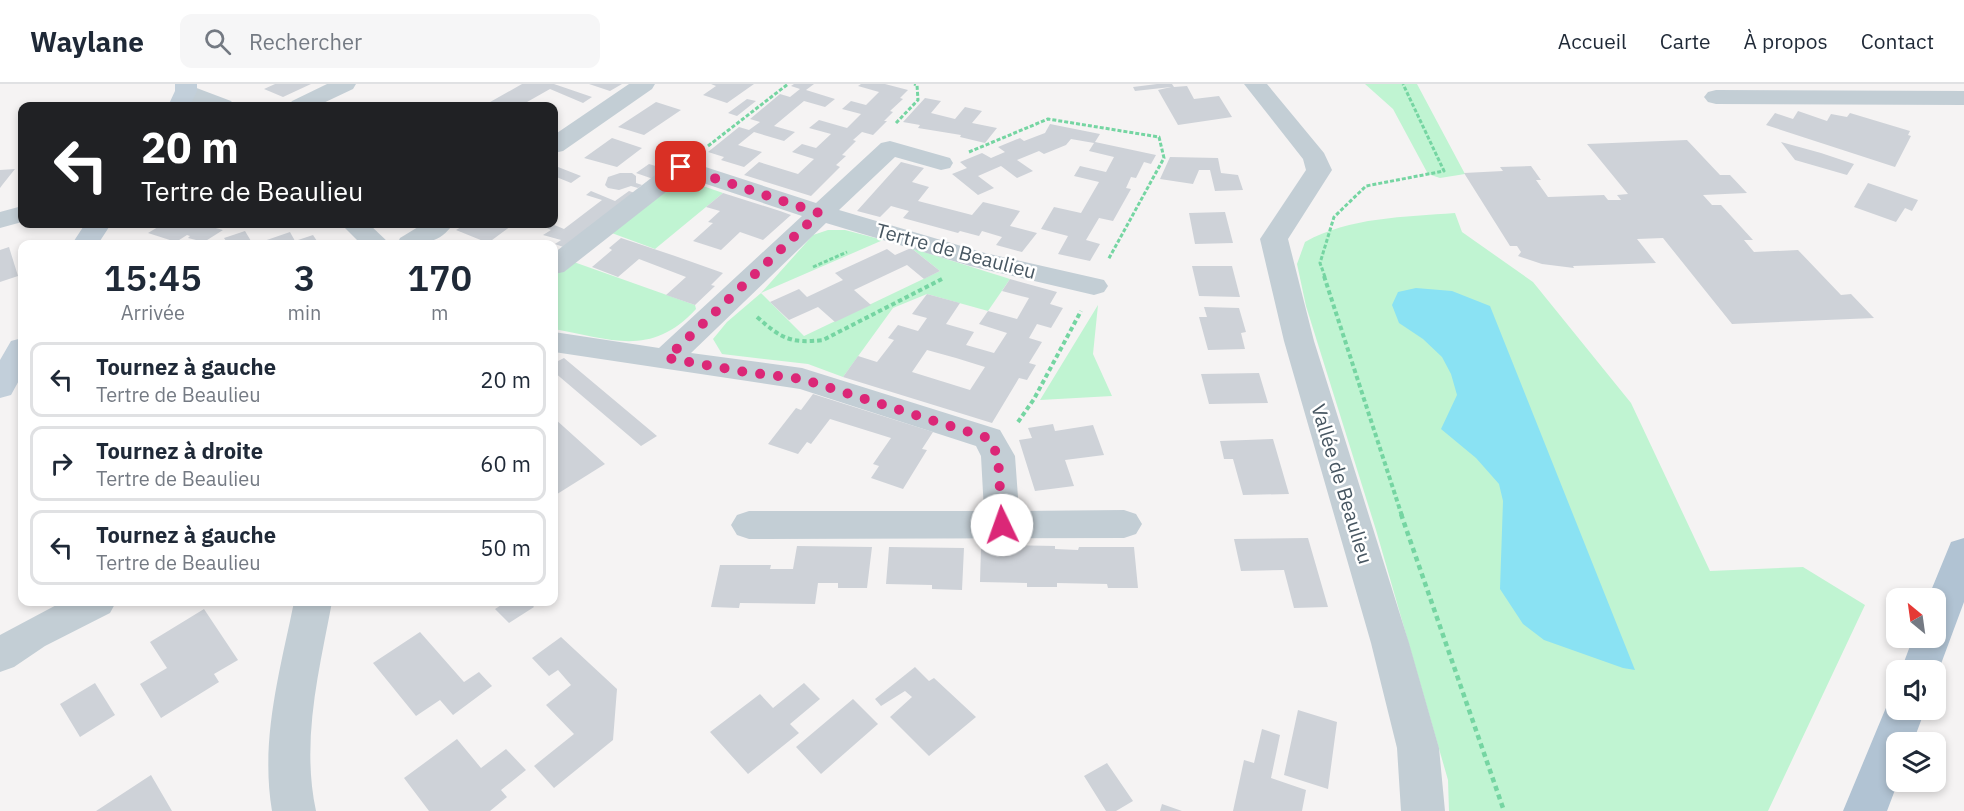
<!DOCTYPE html>
<html lang="fr">
<meta charset="utf-8">
<style>
:root{--surface:#fff;--page:#f6f6f7;--text:#1f2937;--muted:#747a83;--line:#e0e1e3}
body{margin:0;font-family:"IBM Plex Sans",sans-serif;background:var(--page);color:var(--text);height:100vh;display:flex;flex-direction:column;font-size:22px;white-space:nowrap}
*{box-sizing:border-box;margin:0}
p{font-size:20px;color:var(--muted)}
.icon{flex:none;width:33px;height:33px;fill:none;stroke:currentColor;stroke-width:2;stroke-linecap:round;stroke-linejoin:round}
.map{position:relative;flex:1;overflow:hidden}
.side{position:absolute;left:18px;top:156px;width:540px;height:366px;display:flex;flex-direction:column;background:var(--surface);border-radius:12px;box-shadow:0 3px 9px #0003}
.side>*{flex:none}
.top-card{position:absolute;left:18px;top:18px;width:540px;height:126px;border-radius:12px;box-shadow:0 3px 9px #0003;background:#202124;color:#fff;overflow:hidden}
.needle{width:39px;rotate:331deg}
.controls{position:absolute;left:1886px;top:504px;display:grid;gap:12px}
.controls a{display:grid;place-items:center;width:60px;height:60px;border-radius:12px;background:var(--surface);box-shadow:0 3px 9px #0003;font-size:30px}
.pin{position:absolute;display:grid;place-items:center;width:51px;height:51px;color:#fff;margin:-26px;border-radius:12px;box-shadow:0 3px 9px #0006}
.me{position:absolute;width:66px;margin:-33px;rotate:357deg;stroke-linejoin:round;filter:drop-shadow(0 0 4px #0008)}
.turn{display:flex;align-items:center;gap:21px;height:126px;padding:0 24px;font-size:27px}
.turn .icon{width:78px;height:78px;stroke-width:2.5}
.turn b{display:block;font-size:42px;line-height:51px}
.eta{display:flex;justify-content:space-evenly;align-items:center;height:102px;text-align:center}
.eta b{font-size:36px;font-weight:600;line-height:42px}
ul{padding:0;list-style:none}
li{display:flex;align-items:center;gap:18px;height:75px;margin:0 12px 9px;padding:0 12px;border:3px solid var(--line);border-radius:12px}
li div{flex:1}
li b{display:block;font-size:22px}
li em{font-style:normal}
header{display:flex;align-items:center;gap:36px;box-sizing:border-box;height:84px;padding:0 30px;background:var(--surface);border-bottom:2px solid var(--line)}
header strong{font-size:28px}
nav{display:flex;gap:33px;margin-inline-start:auto;font-size:21px}
.search{width:420px;height:54px;background:var(--page);display:flex;align-items:center;gap:15px;box-sizing:border-box;padding:0 21px;border-radius:12px;color:var(--muted);font-size:22px}
.map>svg:first-child{display:block}
.green{fill:#c0f4d2}
.water{fill:#8ae2f3}
.building{fill:#ced2d8;fill-rule:evenodd}
.lines{fill:none;stroke-linecap:round;stroke-linejoin:round}
.path-far2{stroke:#75d5a2;stroke-width:3;stroke-dasharray:4 2;stroke-linecap:butt}
.path-far1{stroke:#75d5a2;stroke-width:4;stroke-dasharray:4.5 3;stroke-linecap:butt}
.path{stroke:#75d5a2;stroke-width:4.5;stroke-dasharray:5 4;stroke-linecap:butt}
.minor{fill:#c3ced5;fill-rule:evenodd}
.secondary{fill:#c2cfda;fill-rule:evenodd}
.primary{fill:#b1c3d3;fill-rule:evenodd}
.route{stroke:#db2777;stroke-width:10;stroke-dasharray:0 18}
.labels{text-anchor:middle;stroke-width:5;stroke-linejoin:round;paint-order:stroke}
.street-label{font-size:20px;fill:#485762;stroke:#fff}
</style>
<header>
<strong>Waylane</strong>
<div class="search"><svg class="icon" aria-label="search" viewBox="0 0 24 24"><circle cx="10" cy="10" r="6"/><path d="M15 15l6 6"/></svg>Rechercher</div>
<nav><a>Accueil</a><a>Carte</a><a>À propos</a><a>Contact</a></nav>
</header>
<div class="map">
<svg width="1964" height="727" viewBox="0 0 1964 727">
<rect width="100%" height="100%" fill="#f5f3f3"/>
<path class="green" d="M1365 0H1417L1465 90 1440 94 1428 90 1393 25Z
M680 94 723 109 655 165 609 148Z
M1455 129 1462 148 1533 198 1631 319 1710 487 1803 483 1865 521 1768 727H1449L1448 696 1376 446 1306 222 1297 180 1305 158C1349 133 1405 133 1455 129Z
M828 146H845L883 156 761 209 804 252 940 187 911 164 1010 195 988 227 927 210 893 224 843 293 808 280 722 270 713 255 727 238 761 209 813 151Z
M571 177 695 221 696 225C651 274 611 255 554 245V193Z
M1098 221 1093 270 1112 312 1040 316Z"/>
<path class="water" d="M1416 204 1452 207 1490 222 1635 586 1623 584 1544 556 1523 540 1500 505 1503 417 1499 400 1476 374 1441 345 1457 311 1451 290 1442 273 1423 255 1399 239 1392 221 1398 208Z"/>
<path class="building" d="M275 0H311L283 13 264 5Z
M522 0H554L592 13 583 19 550 5 520 22H483Z
M589 0H622L610 7Z
M711 0H754L727 19 703 11 716 2Z
M794 0H814L806 6 835 15 825 23 804 17 774 42 795 48 784 57 754 48 738 61 762 68 744 83 721 76 724 73 708 68 739 43 749 46 760 38 750 35 780 10 790 13 800 5 791 2Z
M861 0H885L908 6 900 14 903 15 890 27 893 28 884 37H887L873 51 862 48 853 56 856 57 842 71 846 72 836 81 840 83 811 112 744 91 759 78 798 90 814 75 792 68 802 60 816 64 831 50 809 44 819 36 847 44 861 30 842 25 851 17 866 21 879 8 858 2Z
M1157 0H1172L1174 3 1187 2 1194 15 1219 12 1232 33 1178 41 1158 6 1171 3 1135 7 1133 3Z
M925 14 941 17 931 29 955 35 965 23 982 27 972 39 997 44 985 59 960 53 961 51 918 44 920 41 903 38Z
M747 15 756 17 737 32 728 29Z
M656 18 681 26 644 51 618 43Z
M1798 27 1827 37 1831 30 1847 33 1850 29 1910 47 1908 51 1911 52 1895 83 1766 41 1775 29 1793 35Z
M1050 40 1100 50 1095 58 1156 71 1151 80 1144 78 1136 94 1131 93 1126 104 1131 105 1113 137 1099 134 1086 156 1100 160 1090 177 1058 170 1068 152 1041 145 1054 123 1081 129 1099 98 1074 92 1080 82 1106 88 1114 73 1089 67 1094 59 1071 55 1066 61 1044 70 1039 67 1017 76 1033 87 1017 94 1001 82 978 92 994 104 978 111 952 90 967 84 960 78 982 69 991 74 1005 68 998 63 1020 54 1024 57 1045 49Z
M612 54 642 64 617 83 584 74Z
M1687 56 1720 91H1730L1747 109 1703 111 1712 121H1721L1753 156H1744L1754 168 1798 166 1841 211 1851 210 1874 234 1732 240 1663 154 1637 155 1656 179 1573 182 1574 184 1542 180 1518 172 1521 168 1517 162H1510L1464 89 1503 87 1500 83 1531 82 1541 96H1536L1548 113 1604 111 1608 116H1621L1617 111 1628 110 1587 60Z
M1781 58 1821 69 1854 80 1847 91 1795 76Z
M675 70 684 73 656 96 636 89 649 80 659 83Z
M1170 73 1218 74 1221 89 1238 91 1243 106 1215 107 1210 86H1199L1193 100 1160 95Z
M901 78 924 84 912 98 929 103 918 117 972 131 983 118 1020 127 1010 142 1037 149 1022 168 996 161 1002 153 982 147 979 152 960 147 958 149 903 134 909 127 891 122 880 133 857 127Z
M558 83 581 92 571 99 554 92V86Z
M15 85 3 100 0 104V86Z
M620 89H632L636 92V99L642 101 638 104 631 102 619 106 608 104 605 101 608 93Z
M1868 99 1918 116 1912 127 1905 124 1896 138 1854 123Z
M591 107 615 117 629 107 638 110 566 164 555 160 561 156 543 151 551 146 547 144 552 140 564 145 602 116 586 111Z
M723 109 780 127 791 131 763 156 740 148 721 166 693 157 713 139 708 138 720 127 706 123Z
M1225 128 1233 159 1195 160 1189 129Z
M163 140H201L223 146 204 158 188 154 190 152 187 151 176 158 148 149Z
M466 140H504L511 142 488 159 456 146Z
M245 147 251 157 240 160H228L224 154Z
M290 148 295 157 313 151 319 160H263L261 158Z
M621 154 675 172 723 189 711 201 715 202 695 221 666 211 686 193 639 175 618 193 592 183 612 166 609 164Z
M9 163 18 192 0 198V166Z
M911 164 940 187 924 195 907 181 854 206 871 221 835 238 818 223 789 236 770 218 799 205 807 213 843 196 835 189 887 165 895 171Z
M1192 182H1232L1240 213 1199 212Z
M1010 195 1057 208 1050 220 1063 224 1051 244 1037 240 1029 254 1042 258 1029 279 1036 281 1027 296 1019 294 992 339 843 293 858 272 877 278 894 256 888 254 898 241 918 247 927 234 912 230 927 210 960 219 946 240 974 248 966 261 994 269 1007 249 979 240 988 227 1017 235 1029 214 1002 207ZM927 266 956 274 985 283 970 306 912 288Z
M1204 223 1239 224 1246 248 1241 249 1245 265 1208 266 1199 233H1207Z
M564 274 657 352 641 362 554 288V279Z
M1259 289 1268 319 1209 320 1201 290Z
M813 310 933 348 922 365 927 366 903 405 871 394 879 382 873 380 891 354 830 335 811 360 807 358 798 370 768 360 796 324 801 326Z
M554 334 605 380 554 412Z
M1053 340 1055 347 1093 341 1104 371 1065 376 1074 402 1035 407 1019 356 1032 354 1028 344Z
M1273 355 1289 410 1243 411 1233 375H1224L1220 357Z
M1308 454 1328 523 1294 524 1284 486 1241 487 1234 455Z
M1005 461 1055 462V465L1078 466 1079 463H1134L1138 504H1108L1107 500 1057 499V503H1027V499L980 498 981 464 1005 465Z
M797 462 872 463 867 504H838V499H818L815 520 740 519 739 524 711 523 720 481H771L770 485H793Z
M889 463 964 464 962 506 932 505V501L886 500Z
M506 518H530L534 523 509 539 495 525Z
M204 525 238 576 214 590 219 598 161 634 140 600 167 584 150 558Z
M420 548 464 598 479 588 492 602 453 631 440 616 416 632 373 579Z
M561 553 617 605 613 656 554 704 534 682 574 650 546 621 571 601 558 586 549 592 532 574Z
M915 583 929 597 934 594 976 633 929 672 890 633 912 613 905 607 881 622 875 615Z
M95 599 115 631 80 653 60 620Z
M804 599 820 615 790 640 799 649 748 690 710 648 760 610 773 624Z
M853 615 878 640 821 690 796 663Z
M1298 626 1337 638 1328 705 1284 691Z
M1262 645 1280 651 1271 694 1306 706 1302 727H1233L1244 676 1254 679Z
M457 655 481 684 506 665 526 686 501 706 507 713 490 727H429L404 694Z
M1107 679 1133 717 1116 727H1106L1084 692Z
M151 691 172 727H96Z
M1162 720 1182 727H1160Z"/>
<g class="lines">
<path class="path-far2" d="M896 39 918 16 917 1 914 0
M708 62 788 0
M969 68 1048 35 1159 53 1164 74 1108 176
M813 183 847 168
M1325 193 1320 179 1334 133 1366 102 1444 87 1403 0"/>
<path class="path-far1" d="M1324 192 1402 432
M757 233C781 254 790 260 823 256L942 195
M1018 338 1034 315 1081 227"/>
<path class="path" d="M1401 430 1504 727"/>
<path class="minor" d="M186 0 231 17 235 22C217 24 186 24 175 7L178 2Z
M327 0H356L353 5 317 22H288L292 17Z
M629 0H655L652 5 563 67 554 69V51Z
M1244 0H1267L1324 69 1332 86 1288 155 1314 257 1409 559 1439 664 1445 727H1401L1397 664 1371 559 1284 257 1260 155 1306 86 1303 75Z
M1716 6 1964 7V21L1716 20 1708 18 1704 13 1708 8Z
M890 57 950 74 953 79 950 84 941 86 895 73 839 126 985 169 1104 196 1108 202 1104 208 1094 211 970 182 826 139 691 269 802 284 1000 346 1015 372 1019 427 1124 426 1136 430 1142 440 1136 450 1124 454 749 455 737 451 731 441 737 431 749 427H984L981 372 976 362 800 305 554 268V248L659 264 802 132 685 93 564 188 554 190V169L672 78 681 75 690 78 816 119 881 59Z
M22 122V138L0 144V128Z
M341 140H369L390 160H361Z
M423 140H453C439 161 420 160 397 160L400 154Z
M62 518H116L110 529 45 562 14 583 0 588V551Z
M294 518H332C319 587 301 657 316 727H272C260 656 280 587 294 518Z"/>
<path class="secondary" d="M175 0H197V7L190 22H168L175 7Z
M85 140H111L98 160H72Z
M22 254V291L11 311 0 314V276L11 257Z"/>
<path class="primary" d="M1964 454V518L1935 596V586H1901L1913 554H1935V514H1928L1951 458Z
M1896 611V626H1925L1913 658H1896V698H1898L1887 727H1843L1885 626 1891 613Z"/>
</g>
<g class="lines">
<path class="route" d="M681 83 819 129 667 274 745 288 802 295 988 354 998 372 1002 441"/>
</g>
<g class="labels">
<g class="street-label">
<text transform="translate(956 167) rotate(15)" y="7">Tertre de Beaulieu</text>
<text transform="translate(1342 400) rotate(73)" y="7">Vallée de Beaulieu</text>
</g>
</g>
</svg>
<div class="controls">
<a><svg class="needle" viewBox="-14 -14 28 28"><path d="M0-13l5 13h-10z" fill="#e53935"/><path d="M0 13l5-13h-10z" fill="#747a83"/></svg></a>
<a><svg class="icon" aria-label="sound" viewBox="0 0 24 24"><path d="M4 9h4l5-4v14l-5-4H4zM17 9q2 3 0 6"/></svg></a>
<a><svg class="icon" aria-label="layers" viewBox="0 0 24 24"><path d="M12 4l9 5-9 5-9-5zM3 14l9 5 9-5"/></svg></a>
</div>
<div class="pin" style="left:681px;top:83px;background:#d93025"><svg class="icon" aria-label="arrive" viewBox="0 0 24 24"><path d="M6 21V4h12l-3 4 3 4H6"/></svg></div>
<svg class="me" style="left:1002px;top:441px" viewBox="-20 -20 40 40"><circle r="19" fill="#fff"/><path d="M0-13L10 11 0 6-10 11z" fill="#db2777"/></svg>
<div class="top-card">
<div class="turn"><svg class="icon" aria-label="left" viewBox="0 0 24 24"><path d="M17 20v-9H6M10 6l-5 5 5 5"/></svg><div><b>20 m</b>Tertre de Beaulieu</div></div>
</div>
<section class="side">
<div class="eta">
<div><b>15:45</b><p>Arrivée</p></div>
<div><b>3</b><p>min</p></div>
<div><b>170</b><p>m</p></div>
</div>
<ul>
<li><svg class="icon" aria-label="left" viewBox="0 0 24 24"><path d="M17 20v-9H6M10 6l-5 5 5 5"/></svg><div><b>Tournez à gauche</b><p>Tertre de Beaulieu</p></div><em>20 m</em></li>
<li><svg class="icon" aria-label="right" viewBox="0 0 24 24"><path d="M7 20v-9h11M14 6l5 5-5 5"/></svg><div><b>Tournez à droite</b><p>Tertre de Beaulieu</p></div><em>60 m</em></li>
<li><svg class="icon" aria-label="left" viewBox="0 0 24 24"><path d="M17 20v-9H6M10 6l-5 5 5 5"/></svg><div><b>Tournez à gauche</b><p>Tertre de Beaulieu</p></div><em>50 m</em></li>
</ul>
</section>
</div>
